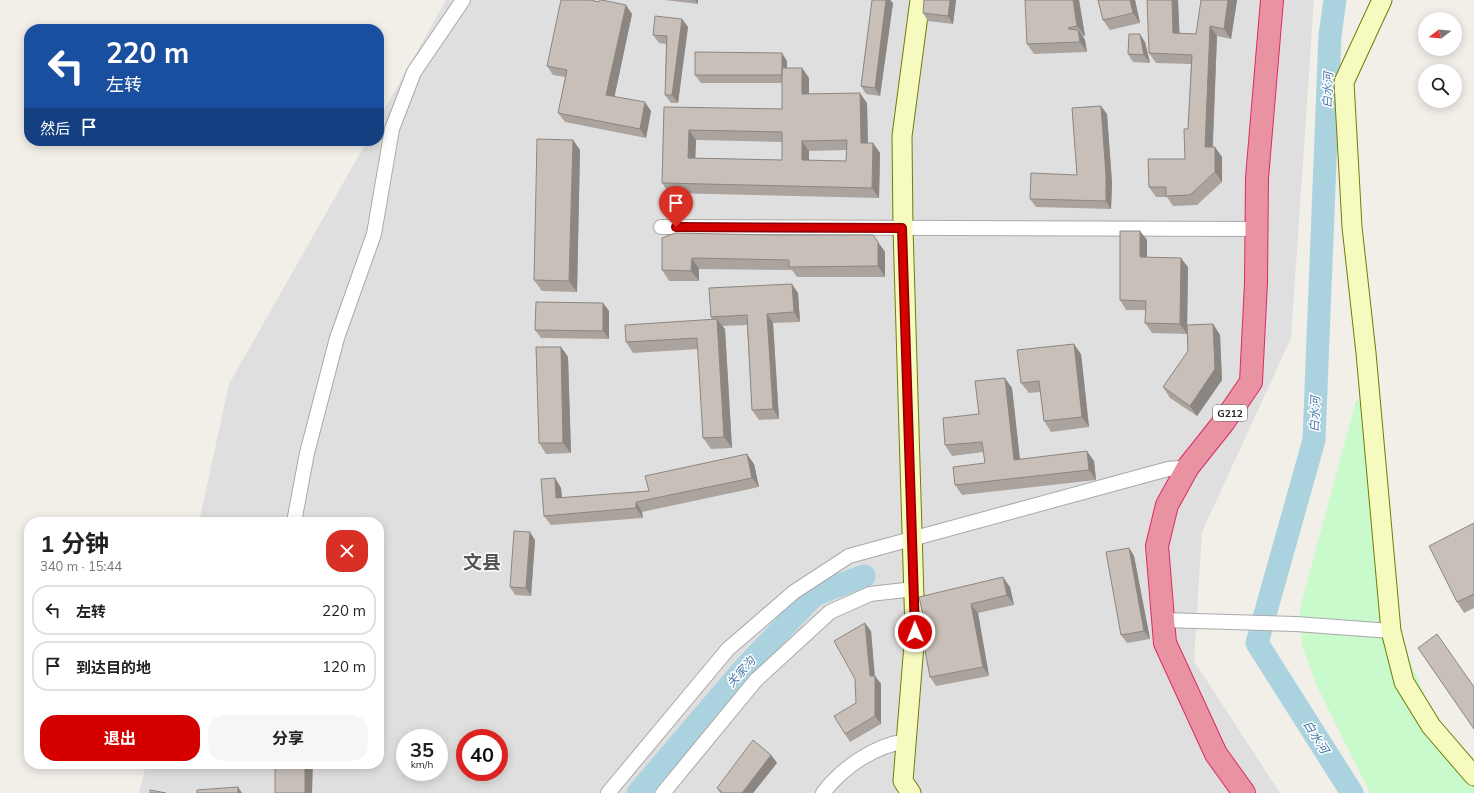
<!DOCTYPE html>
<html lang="zh">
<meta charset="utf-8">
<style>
:root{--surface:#fff;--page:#f6f6f6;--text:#222;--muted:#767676;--line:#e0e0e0;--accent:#d40000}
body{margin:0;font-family:Mulish,"Noto Sans SC",sans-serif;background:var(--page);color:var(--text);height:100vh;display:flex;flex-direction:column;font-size:15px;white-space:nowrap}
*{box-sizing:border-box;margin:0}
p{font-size:13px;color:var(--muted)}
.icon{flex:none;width:22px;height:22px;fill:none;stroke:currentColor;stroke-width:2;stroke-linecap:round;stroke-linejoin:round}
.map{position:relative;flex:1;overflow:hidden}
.details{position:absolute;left:24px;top:517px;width:360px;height:252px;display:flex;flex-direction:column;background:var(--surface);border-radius:16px;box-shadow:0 2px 10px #0003}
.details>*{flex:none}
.hud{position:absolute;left:24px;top:24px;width:360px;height:122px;border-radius:16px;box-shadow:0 2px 10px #0003;background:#1a4fa0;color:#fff;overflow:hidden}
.needle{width:26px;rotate:254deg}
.controls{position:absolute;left:1418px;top:12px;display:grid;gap:8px}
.controls a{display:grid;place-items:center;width:44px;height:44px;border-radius:50%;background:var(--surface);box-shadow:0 2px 10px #0003;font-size:20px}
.speed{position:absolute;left:396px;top:729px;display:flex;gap:8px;font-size:20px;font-weight:700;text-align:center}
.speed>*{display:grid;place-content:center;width:52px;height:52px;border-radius:50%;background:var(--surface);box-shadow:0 2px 10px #0003;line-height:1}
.speed small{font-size:10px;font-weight:400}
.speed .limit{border:6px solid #d22;background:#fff;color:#111}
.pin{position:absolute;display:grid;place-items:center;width:34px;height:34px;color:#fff;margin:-41px -17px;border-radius:50% 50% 50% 0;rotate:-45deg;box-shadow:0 0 4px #0007}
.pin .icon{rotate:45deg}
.me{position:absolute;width:44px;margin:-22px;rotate:359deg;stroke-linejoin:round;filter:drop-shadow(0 0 3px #0008)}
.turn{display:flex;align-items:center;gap:14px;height:84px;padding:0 16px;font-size:18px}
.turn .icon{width:52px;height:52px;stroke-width:2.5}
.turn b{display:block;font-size:28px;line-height:34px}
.then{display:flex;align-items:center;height:38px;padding:0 16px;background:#0003;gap:8px;font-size:15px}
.round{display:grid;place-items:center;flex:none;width:42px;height:42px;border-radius:16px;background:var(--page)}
.headline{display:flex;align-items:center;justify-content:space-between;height:68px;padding:0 16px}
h1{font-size:24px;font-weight:700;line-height:30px}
.cta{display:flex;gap:8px;margin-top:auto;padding:8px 16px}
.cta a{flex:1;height:46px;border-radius:16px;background:var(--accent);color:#fff;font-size:16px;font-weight:700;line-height:46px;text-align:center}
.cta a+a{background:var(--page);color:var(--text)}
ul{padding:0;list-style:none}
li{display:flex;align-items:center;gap:12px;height:50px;margin:0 8px 6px;padding:0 8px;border:2px solid var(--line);border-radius:16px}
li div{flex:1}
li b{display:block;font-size:15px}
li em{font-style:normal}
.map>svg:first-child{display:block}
.residential{fill:#e0dfdf;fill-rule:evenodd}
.park{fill:#c8facc}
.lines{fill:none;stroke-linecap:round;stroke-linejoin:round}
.river{stroke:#aad3df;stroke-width:23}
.street-casing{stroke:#a9a9a9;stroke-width:16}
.secondary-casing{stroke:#707d05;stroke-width:21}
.highway-casing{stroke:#dc2a67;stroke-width:24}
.street{stroke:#fff;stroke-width:14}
.secondary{stroke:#f7fabf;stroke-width:19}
.highway{stroke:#e892a2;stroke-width:22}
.wall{fill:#aba49e;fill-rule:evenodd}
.shaded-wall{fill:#8b8681}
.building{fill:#c7bfb8;stroke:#8b8681;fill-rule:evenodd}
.route-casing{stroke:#8a0000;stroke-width:10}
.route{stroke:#d40000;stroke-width:7}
.labels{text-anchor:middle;stroke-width:3;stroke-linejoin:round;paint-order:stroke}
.shield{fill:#fff;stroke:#646464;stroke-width:1}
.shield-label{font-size:10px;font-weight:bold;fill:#222}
.water-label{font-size:12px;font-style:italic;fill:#4a7aab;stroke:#fff}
.town-label{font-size:19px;font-weight:bold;fill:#555;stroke:#fff}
</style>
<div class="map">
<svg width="1474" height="793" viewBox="0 0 1474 793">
<rect width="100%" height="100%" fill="#f2efe9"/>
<path class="residential" d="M446 0H1314L1291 338 1202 532 1194 661 1280 793H139L146 764H379V522H199L229 384 367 141H379V119ZM405 738H439V772H405ZM465 738H499V772H465Z"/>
<path class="park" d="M1373 398 1389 587 1411 664 1435 718 1474 779V793H1370L1316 684 1302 645 1300 608 1356 401Z"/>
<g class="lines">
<path class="river" d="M1335 0 1330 35 1314 440 1257 643 1352 793
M638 793 742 671 814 595 864 576"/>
<defs>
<path id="street" d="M661 227 1257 229
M294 522 307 453 337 338 374 234 392 129 414 72 463 0
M1163 620 1296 624 1391 631
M608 793 728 649 794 592 849 556 1168 469 1188 467
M663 793 756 680 830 612 870 594 914 589
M823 793C843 767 874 746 906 741"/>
<path id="secondary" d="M1382 0 1344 82 1352 227 1366 353 1391 631 1404 682 1431 726 1474 776
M911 793 903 781 915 632 903 228 902 136 920 0"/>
<path id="highway" d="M1244 793 1216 754 1165 643 1157 546 1167 505 1188 467 1223 423 1251 382 1256 283 1257 178 1272 0"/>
</defs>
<use href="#street" class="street-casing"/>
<use href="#secondary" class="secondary-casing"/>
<use href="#highway" class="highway-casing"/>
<use href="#street" class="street"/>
<use href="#secondary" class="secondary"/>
<use href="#highway" class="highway"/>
</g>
<path class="wall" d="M665 0H698V4Z
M872 0H890L893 3 880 96 866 94 861 86Z
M956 0 953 24 928 21 923 13Z
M1079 0 1085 36H1083L1085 40 1087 52 1034 54 1027 44Z
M1098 0H1135L1140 23 1110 30 1103 20Z
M1178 0 1179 33 1196 34 1237 0 1231 39 1217 36 1213 147 1222 157V182L1197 205 1173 206 1167 197H1156L1149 187 1185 159 1188 129 1191 64 1156 63 1149 53Z
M632 14 614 97 651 111 646 138 565 122 558 113 565 77 553 75 547 66Z
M682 19 688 27 678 103H671L665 95 666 44 659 43 653 35Z
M1145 42 1150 63 1133 62 1128 54Z
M787 61V68H802L809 78V94L867 103 868 143H873L880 153 879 198 669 193 662 183 664 107 782 109V83H701L695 75ZM696 140 782 142V160L695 158ZM847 150 846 161H809V151Z
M1107 114 1112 183 1111 209 1036 207 1030 199 1077 175Z
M573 140 580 150 577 292 542 291 534 280Z
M1140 231 1147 240V257L1188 267 1187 325 1213 324 1220 335 1222 380 1197 416 1170 398 1163 387 1188 351 1187 334 1152 333 1145 323 1146 310H1126L1120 300Z
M662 238 880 245 885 252V277H797L792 270 699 269V281H669L662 270Z
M798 293 800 322 773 323 779 419 759 420 752 410 747 325 722 326 725 329 732 448 711 449 703 438 698 349 633 353 626 342 712 319 711 317Z
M603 303 609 311V339L541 338 535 330Z
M561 347 568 357 571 453 546 454 539 443Z
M1081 354 1089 427 1051 432 1044 421 1040 392 1029 393 1021 383Z
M1012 388 1020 459 1094 461 1096 480 962 495 955 485 985 463 984 452 952 456 945 445 979 414Z
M754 464 759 487 642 512 643 518 551 525 544 516 555 478 561 488 562 498 649 491Z
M1474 523V608L1464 613 1457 602Z
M535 540 531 596 515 595 510 587Z
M1129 548 1134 556 1150 639 1127 643 1121 635Z
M1010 587 1014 605 978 613 989 676 936 686 930 677 926 628 919 597Z
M871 631 875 676 881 684V724L850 742 845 734 856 703Z
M771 755 777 763 753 793H720L717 788Z"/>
<path class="shaded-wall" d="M695 0H698V4Z
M886 0H890L893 3 880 96 875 88Z
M950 0H956L953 24 948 16Z
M1073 0H1079L1085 36 1077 26Z
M1130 0H1135L1140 23 1133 13Z
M1172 0H1178L1180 43 1173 33Z
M1228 0H1237L1231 39 1224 29Z
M626 5 632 14 613 104 606 95Z
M682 19 688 27 678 103 672 95Z
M1210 26 1217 36 1212 157 1205 147Z
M1078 30 1085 40 1087 52 1080 42Z
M1140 34 1145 42 1150 63 1144 55Z
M782 53 787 61V83L782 75Z
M802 68 809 78V104L802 94Z
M860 93 867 103 868 153 861 143Z
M645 102 651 111 646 138 640 129Z
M1101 106 1107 114 1112 183 1111 209 1106 201Z
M689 130 696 140 695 167 688 158Z
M573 140 580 150 577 292 569 281Z
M802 141 809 151V170L802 160Z
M873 143 880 153 879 198 872 188Z
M1215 147 1222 157V182L1215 172Z
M1140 231 1147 240V266L1140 257Z
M873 235 885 252V277L878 266Z
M692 258 699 269V281L691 271Z
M1181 258 1188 267 1187 334 1180 324Z
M792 284 798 293 800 322 794 312Z
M603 303 609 311V339L603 331Z
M767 314 773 323 779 419 773 409Z
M717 319 725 329 732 448 724 437Z
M1213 324 1220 335 1222 380 1197 416 1190 406Z
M1074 344 1081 354 1089 427 1082 417Z
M561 347 568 357 571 453 563 443Z
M1005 378 1012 388 1021 470 1014 460Z
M1087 451 1094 461 1096 480 1089 470Z
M747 454 754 464 759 487 752 478Z
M555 478 561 488 563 508 556 498Z
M636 502 642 512 643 518 636 508Z
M530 532 535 540 531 596 526 588Z
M1129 548 1134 556 1150 639 1144 631Z
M1003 577 1010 587 1014 605 1007 595Z
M971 604 978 613 989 676 983 667Z
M865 623 871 631 875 681V676L881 684V724L875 716 870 676Z
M771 755 777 763 753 793H742Z
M305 764H313L312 793H305Z
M238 787 242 793H238Z"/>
<path class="building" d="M561 0H590L599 2 600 0H602L626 5 606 95 645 102 640 129 558 113 567 70 547 66Z
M872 0H886L875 88 861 86Z
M924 0H950L948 16 923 13Z
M1025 0H1073L1077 26 1068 28 1069 29 1078 30 1080 42 1027 44Z
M1098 0H1130L1133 13 1103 20Z
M1147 0H1172L1173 33 1196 34 1201 0H1228L1224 29 1210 26 1205 147H1215V172L1190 195 1166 196V187H1149L1148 159H1185L1184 129H1188L1192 55 1149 53Z
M655 16 682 19 672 95H665L667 36 653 35Z
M1129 34H1140L1144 55 1128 54Z
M695 52 782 53V75H695Z
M782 68H802V94L860 93 861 143H873L872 188 662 183 664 107 782 109ZM689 130 782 132V160L688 158ZM847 140 846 161 802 160V141Z
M1101 106 1106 175V201L1030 199 1031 173 1077 175 1072 108Z
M537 139 573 140 569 281 534 280Z
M1120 231H1140V257L1181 258 1180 324 1145 323 1146 301 1120 300Z
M675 233 774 235H873L878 242V266L789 267V260L692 258 691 271 662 270V238Z
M792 284 794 312 767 314 773 409 752 410 747 315 711 317 709 288Z
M536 302 603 303V331L535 330Z
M717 319 724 437 703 438 697 338 626 342 625 325Z
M1213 324 1215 369 1190 406 1163 387 1188 351 1187 325Z
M1074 344 1082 417 1044 421 1039 381 1021 383 1017 350Z
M536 347H561L563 443H539Z
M1005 378 1014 460 1087 451 1089 470 955 485 953 467 985 463 982 442 945 445 943 418 979 414 975 381Z
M747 454 752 478 636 502V508L544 516 541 479 555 478 556 498 649 491 645 476Z
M1474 523V594L1457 602 1429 546Z
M514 531 530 532 526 588 510 587Z
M1129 548 1144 631 1121 635 1106 552Z
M1003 577 1007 595 971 604 983 667 930 677 921 629 926 628 919 597Z
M865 623 870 676H875V716L845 734 834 716 856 703 855 679 834 641Z
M1437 634 1474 687V729L1418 648Z
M753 740 771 755 742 793H723L717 788Z
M275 764H305V793H275Z
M238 787V793H197V790Z
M150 790 166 793H150Z"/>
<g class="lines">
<defs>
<path id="route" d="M676 227 902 228 915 632"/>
</defs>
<use href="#route" class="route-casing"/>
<use href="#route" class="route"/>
</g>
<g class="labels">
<rect class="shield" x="1213" y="405" width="34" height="16" rx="3"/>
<g class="shield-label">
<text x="1230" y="417">G212</text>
</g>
<g class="water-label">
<text transform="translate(1328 90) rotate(-88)" y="4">白水河</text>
<text transform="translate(1315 414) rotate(-88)" y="4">白水河</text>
<text transform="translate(741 672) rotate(-48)" y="4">关家沟</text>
<text transform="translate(1316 737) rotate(58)" y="4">白水河</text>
</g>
<g class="town-label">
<text x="482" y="569">文县</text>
</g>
</g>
</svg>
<div class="controls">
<a><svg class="needle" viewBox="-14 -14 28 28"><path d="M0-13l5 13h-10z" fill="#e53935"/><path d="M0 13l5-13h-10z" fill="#767676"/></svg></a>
<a><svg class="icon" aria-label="search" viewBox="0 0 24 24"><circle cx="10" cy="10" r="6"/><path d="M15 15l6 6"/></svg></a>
</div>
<div class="speed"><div>35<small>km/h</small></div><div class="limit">40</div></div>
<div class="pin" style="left:676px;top:227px;background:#d93025"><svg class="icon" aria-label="arrive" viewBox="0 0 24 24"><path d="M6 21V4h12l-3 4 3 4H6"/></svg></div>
<svg class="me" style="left:915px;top:632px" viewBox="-20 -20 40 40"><circle r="17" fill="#d40000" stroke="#fff" stroke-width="3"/><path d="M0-11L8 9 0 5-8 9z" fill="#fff"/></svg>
<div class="hud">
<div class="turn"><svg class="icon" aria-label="left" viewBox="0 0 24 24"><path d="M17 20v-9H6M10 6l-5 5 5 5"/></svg><div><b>220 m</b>左转</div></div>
<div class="then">然后<svg class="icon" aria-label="arrive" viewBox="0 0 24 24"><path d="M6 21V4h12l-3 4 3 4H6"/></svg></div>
</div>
<section class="details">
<div class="headline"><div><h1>1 分钟</h1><p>340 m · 15:44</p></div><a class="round" style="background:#d93025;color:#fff"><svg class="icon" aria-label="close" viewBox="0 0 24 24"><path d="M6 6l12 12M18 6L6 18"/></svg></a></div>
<ul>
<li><svg class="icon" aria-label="left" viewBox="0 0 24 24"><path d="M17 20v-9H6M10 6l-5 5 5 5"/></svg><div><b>左转</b></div><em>220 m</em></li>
<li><svg class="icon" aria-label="arrive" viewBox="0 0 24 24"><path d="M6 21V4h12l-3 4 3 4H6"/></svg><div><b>到达目的地</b></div><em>120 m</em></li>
</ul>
<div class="cta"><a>退出</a><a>分享</a></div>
</section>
</div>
